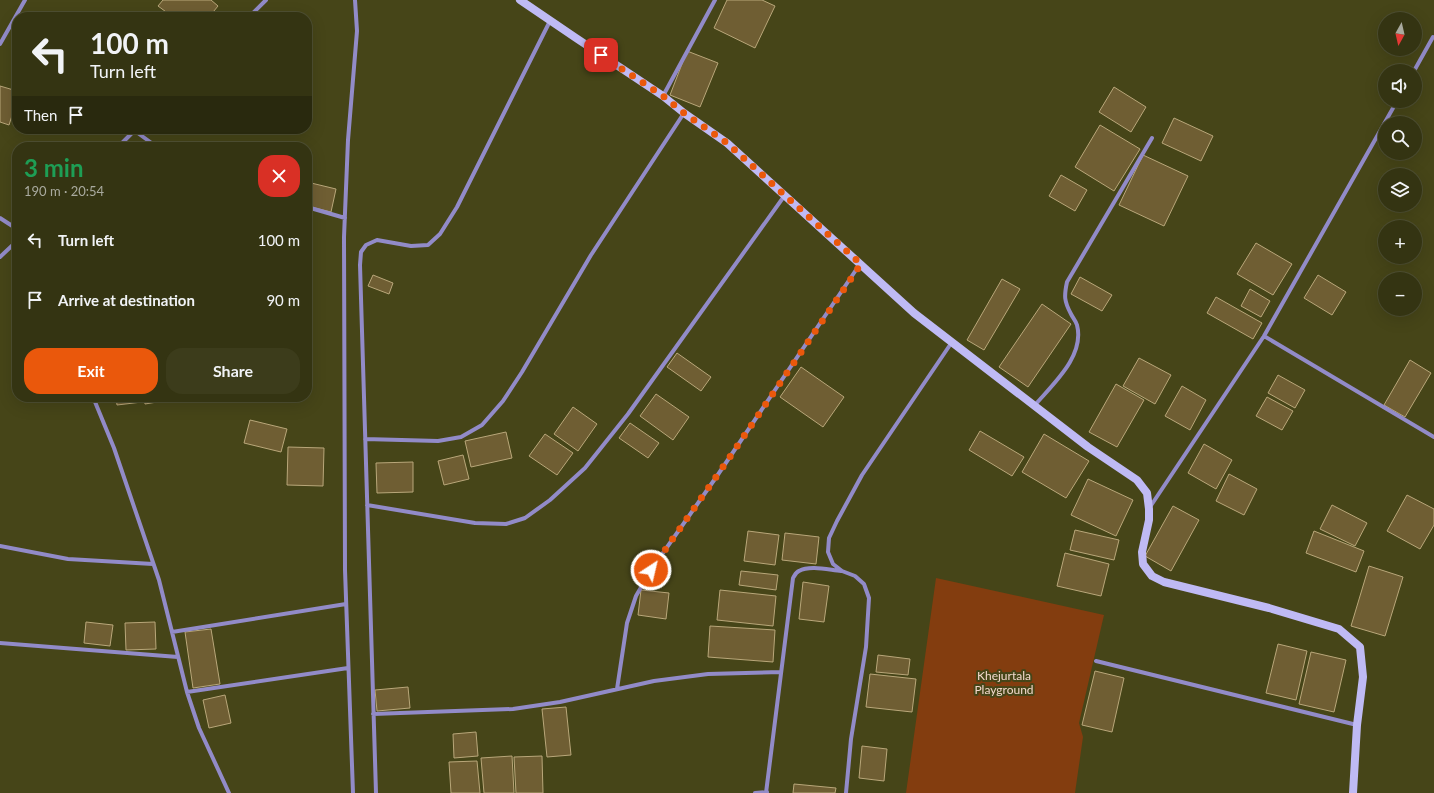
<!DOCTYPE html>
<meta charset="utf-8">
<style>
:root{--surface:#343412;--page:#3c3c1b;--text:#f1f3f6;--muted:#a9aa9f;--line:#4e4f32;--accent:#ea580c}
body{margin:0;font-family:Lato,sans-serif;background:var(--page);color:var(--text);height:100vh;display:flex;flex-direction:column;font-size:15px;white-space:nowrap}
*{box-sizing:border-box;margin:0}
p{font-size:13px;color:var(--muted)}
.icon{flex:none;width:22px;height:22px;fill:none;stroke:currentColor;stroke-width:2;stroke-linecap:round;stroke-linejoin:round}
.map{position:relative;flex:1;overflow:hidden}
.panel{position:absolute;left:12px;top:142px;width:300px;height:260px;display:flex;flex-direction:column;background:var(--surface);border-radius:16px;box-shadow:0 4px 16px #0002,0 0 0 1px var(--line)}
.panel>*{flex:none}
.banner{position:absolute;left:12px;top:12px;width:300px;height:122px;border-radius:16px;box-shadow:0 4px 16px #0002,0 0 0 1px var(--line);background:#343412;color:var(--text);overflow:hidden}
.needle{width:26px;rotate:188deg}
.buttons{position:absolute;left:1378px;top:12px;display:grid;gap:8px}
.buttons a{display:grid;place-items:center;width:44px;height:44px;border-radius:50%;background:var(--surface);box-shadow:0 4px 16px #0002,0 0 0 1px var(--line);font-size:20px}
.pin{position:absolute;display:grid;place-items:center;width:34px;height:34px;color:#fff;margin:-17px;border-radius:8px;box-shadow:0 2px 6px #0006}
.me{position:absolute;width:44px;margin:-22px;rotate:35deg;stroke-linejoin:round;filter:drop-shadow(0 0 3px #0008)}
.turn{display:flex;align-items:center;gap:14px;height:84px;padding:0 12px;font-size:18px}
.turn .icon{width:52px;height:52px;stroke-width:2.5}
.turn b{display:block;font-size:28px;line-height:34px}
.then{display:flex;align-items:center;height:38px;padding:0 12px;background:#0003;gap:8px;font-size:15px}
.round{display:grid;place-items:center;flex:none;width:42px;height:42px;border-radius:16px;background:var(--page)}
.headline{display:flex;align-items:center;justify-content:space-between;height:68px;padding:0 12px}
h1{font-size:24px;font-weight:700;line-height:30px;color:#1e9e55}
.primary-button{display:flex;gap:8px;margin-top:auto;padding:8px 12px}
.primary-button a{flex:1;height:46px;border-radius:16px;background:var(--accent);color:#fff;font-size:16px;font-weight:700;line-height:46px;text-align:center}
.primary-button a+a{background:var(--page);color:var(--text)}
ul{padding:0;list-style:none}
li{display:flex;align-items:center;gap:12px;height:60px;padding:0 12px}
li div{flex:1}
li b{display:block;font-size:15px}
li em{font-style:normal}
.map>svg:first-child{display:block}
.green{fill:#833d0f}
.building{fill:#6f5e33;stroke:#b9a77a}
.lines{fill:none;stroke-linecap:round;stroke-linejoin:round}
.street{stroke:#928bc8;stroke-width:4}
.secondary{stroke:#bfbaf4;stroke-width:8}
.route{stroke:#ea580c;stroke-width:7;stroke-dasharray:0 12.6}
.labels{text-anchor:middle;stroke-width:4;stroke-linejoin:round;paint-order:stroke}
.park-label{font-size:12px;fill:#f3d9cc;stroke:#464518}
</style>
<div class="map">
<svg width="1434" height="793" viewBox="0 0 1434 793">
<rect width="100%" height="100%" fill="#464518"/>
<path class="green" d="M936 578 1104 615 1079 723 1083 737 1075 793H906Z"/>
<path class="building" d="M163 0H211L218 6 209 17H173L158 6Z
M727 0H762L775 6 755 48 714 28Z
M687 51 718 63 700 107 670 95Z
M0 86 17 91V100L9 125 0 122Z
M1114 87 1146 107 1131 132 1099 112Z
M1174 118 1213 136 1201 161 1162 143Z
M1100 125 1140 149 1114 191 1075 167Z
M1143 155 1188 176 1164 226 1119 205Z
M1061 175 1087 190 1075 211 1049 196Z
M307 182 336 189 331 212 307 206Z
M1256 243 1292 264 1273 295 1237 274Z
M373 275 393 283 389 294 368 286Z
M1318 275 1346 292 1332 315 1304 298Z
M1080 277 1112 295 1102 311 1071 294Z
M1002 279 1020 289 984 350 967 340Z
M1250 289 1270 301 1261 317 1241 306Z
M1216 297 1262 323 1253 339 1207 313Z
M1042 304 1071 324 1028 387 999 367Z
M677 353 711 377 701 391 667 367Z
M1139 358 1171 375 1155 404 1123 386Z
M1410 360 1431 373 1405 417 1384 405Z
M801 367 844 397 823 427 780 397Z
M1278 375 1305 390 1295 408 1268 393Z
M1116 384 1144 400 1117 447 1089 432Z
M1182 386 1206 400 1190 430 1165 416Z
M656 394 689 417 673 440 640 416Z
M116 397H142V402L117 405Z
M144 397H169V400L145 404Z
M1267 397 1293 411 1282 430 1256 416Z
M573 407 597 424 578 451 554 434Z
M250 420 287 429 281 452 244 443Z
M630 423 659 443 648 458 619 438Z
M980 431 1024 457 1012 476 969 450Z
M506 432 512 458 471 467 465 441Z
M545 434 573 453 557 475 529 456Z
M1044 434 1089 461 1066 498 1022 472Z
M1204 444 1232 460 1216 489 1188 473Z
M288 447 324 448 323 486 287 485Z
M463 455 469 479 444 485 438 461Z
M413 462V492L377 493 376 463Z
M1229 474 1257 489 1244 515 1216 501Z
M1088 479 1133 500 1116 536 1071 515Z
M1407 495 1434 509V525L1420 549 1387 531Z
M1332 505 1367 523 1355 546 1320 529Z
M1173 506 1199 520 1171 571 1145 556Z
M1075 530 1119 540 1114 560 1070 550Z
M748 531 779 535 775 565 744 561Z
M1314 531 1364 551 1356 572 1306 553Z
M785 533 819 537 816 564 782 560Z
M1065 553 1109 564 1101 596 1057 586Z
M1369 566 1403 577 1385 636 1351 626Z
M741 571 778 575 776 590 739 585Z
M803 582 829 586 824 622 799 619Z
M641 590 669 593 666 619 638 615Z
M720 590 776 596 773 626 717 620Z
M86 622 113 625 110 646 84 643Z
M155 622 156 649 126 650 125 623Z
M710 626 775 630 773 662 708 657Z
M211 629 220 684 193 688 185 632Z
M1278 644 1307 651 1296 700 1266 693Z
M1311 652 1346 660 1334 712 1299 704Z
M878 655 910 659 908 675 876 672Z
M1095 671 1124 678 1112 732 1082 725Z
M870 674 916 679 912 712 866 707Z
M408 687 410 708 377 711 375 690Z
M225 695 231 723 209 728 203 700Z
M566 707 571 755 547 757 542 709Z
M476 732 478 756 454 758 453 734Z
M862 746 887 749 884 781 859 778Z
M512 756 514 793H484L481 758Z
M542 756 543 793H516L514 757Z
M477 761 480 793H451L449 762Z
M794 784 836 788 835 793H793Z"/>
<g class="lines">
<path class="street" d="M249 17 266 0
M0 44 25 0
M1414 71 1433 37
M663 96 715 0
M135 131 157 147
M118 147 136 129
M307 207 345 218
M0 218 17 229
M0 257 17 241
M1264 336 1434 437
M93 397 114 448 159 580 187 692 199 728 229 793
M1035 405C1053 384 1085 356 1077 325 1076 321 1073 318 1071 314 1064 301 1064 296 1067 282L1152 138
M365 439 438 441 461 437 482 425 503 401 522 372 591 255 684 113
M367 505 475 523 506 524 525 518 550 500 585 468 628 414 785 195
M1150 507 1264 336 1397 101
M0 546 68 559 153 564
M172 632 346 604
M0 643 178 657
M1096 661 1357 725
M617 689 627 623 636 596 651 570 717 476 860 264
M187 692 348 668
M373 714 513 709 560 702 654 681 708 674 781 672
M353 793 345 570 344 237 348 140 357 31 355 0
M376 793 360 265 361 252 366 245 377 240 411 246 428 245 440 234 457 207 550 21
M755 793 767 792
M766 793 793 578C795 575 796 572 799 571 810 565 829 570 841 571
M846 793 851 739 866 647 869 598 864 584 855 576 842 571 833 564 828 552 829 538 837 521 862 475 952 342"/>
<path class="secondary" d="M520 0 576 38 663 96 684 113 727 143 914 313 1088 447 1137 480 1147 493 1149 509V520L1142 552 1143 564 1152 576 1164 582 1269 608 1339 629 1360 647 1363 677 1357 725 1353 793"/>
</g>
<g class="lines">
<path class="route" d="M601 55 663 96 684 113 727 143 861 264 725 464 651 570"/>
</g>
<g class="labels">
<g class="park-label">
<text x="1004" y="680">Khejurtala<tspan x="1004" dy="14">Playground</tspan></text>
</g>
</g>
</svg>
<div class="buttons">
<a><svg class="needle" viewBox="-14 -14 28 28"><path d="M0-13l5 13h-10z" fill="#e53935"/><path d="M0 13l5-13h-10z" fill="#a9aa9f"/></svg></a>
<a><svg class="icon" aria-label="sound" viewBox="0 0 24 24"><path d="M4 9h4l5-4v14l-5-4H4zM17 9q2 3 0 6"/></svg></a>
<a><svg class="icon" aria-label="search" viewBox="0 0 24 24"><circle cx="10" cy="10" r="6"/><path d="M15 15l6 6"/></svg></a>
<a><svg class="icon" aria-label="layers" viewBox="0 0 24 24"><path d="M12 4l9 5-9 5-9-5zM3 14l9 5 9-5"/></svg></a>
<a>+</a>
<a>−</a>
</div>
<div class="pin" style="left:601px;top:55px;background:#d93025"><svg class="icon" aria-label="arrive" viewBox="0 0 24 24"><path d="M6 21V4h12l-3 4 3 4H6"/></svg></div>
<svg class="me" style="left:651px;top:570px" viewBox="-20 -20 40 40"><circle r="17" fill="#ea580c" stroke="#fff" stroke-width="3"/><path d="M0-11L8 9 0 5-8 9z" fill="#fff"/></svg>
<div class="banner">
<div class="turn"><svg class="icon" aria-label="left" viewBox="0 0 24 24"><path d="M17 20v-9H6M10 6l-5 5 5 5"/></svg><div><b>100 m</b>Turn left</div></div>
<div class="then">Then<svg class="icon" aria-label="arrive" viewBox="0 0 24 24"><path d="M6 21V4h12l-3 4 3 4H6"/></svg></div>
</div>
<section class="panel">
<div class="headline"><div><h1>3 min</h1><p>190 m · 20:54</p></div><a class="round" style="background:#d93025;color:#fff"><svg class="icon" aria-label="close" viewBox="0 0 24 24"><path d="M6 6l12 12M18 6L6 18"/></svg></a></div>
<ul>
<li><svg class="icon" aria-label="left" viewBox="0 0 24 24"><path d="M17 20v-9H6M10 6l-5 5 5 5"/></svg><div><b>Turn left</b></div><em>100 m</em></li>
<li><svg class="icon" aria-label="arrive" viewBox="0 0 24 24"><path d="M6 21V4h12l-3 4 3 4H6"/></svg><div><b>Arrive at destination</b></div><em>90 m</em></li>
</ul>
<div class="primary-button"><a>Exit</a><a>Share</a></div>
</section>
</div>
